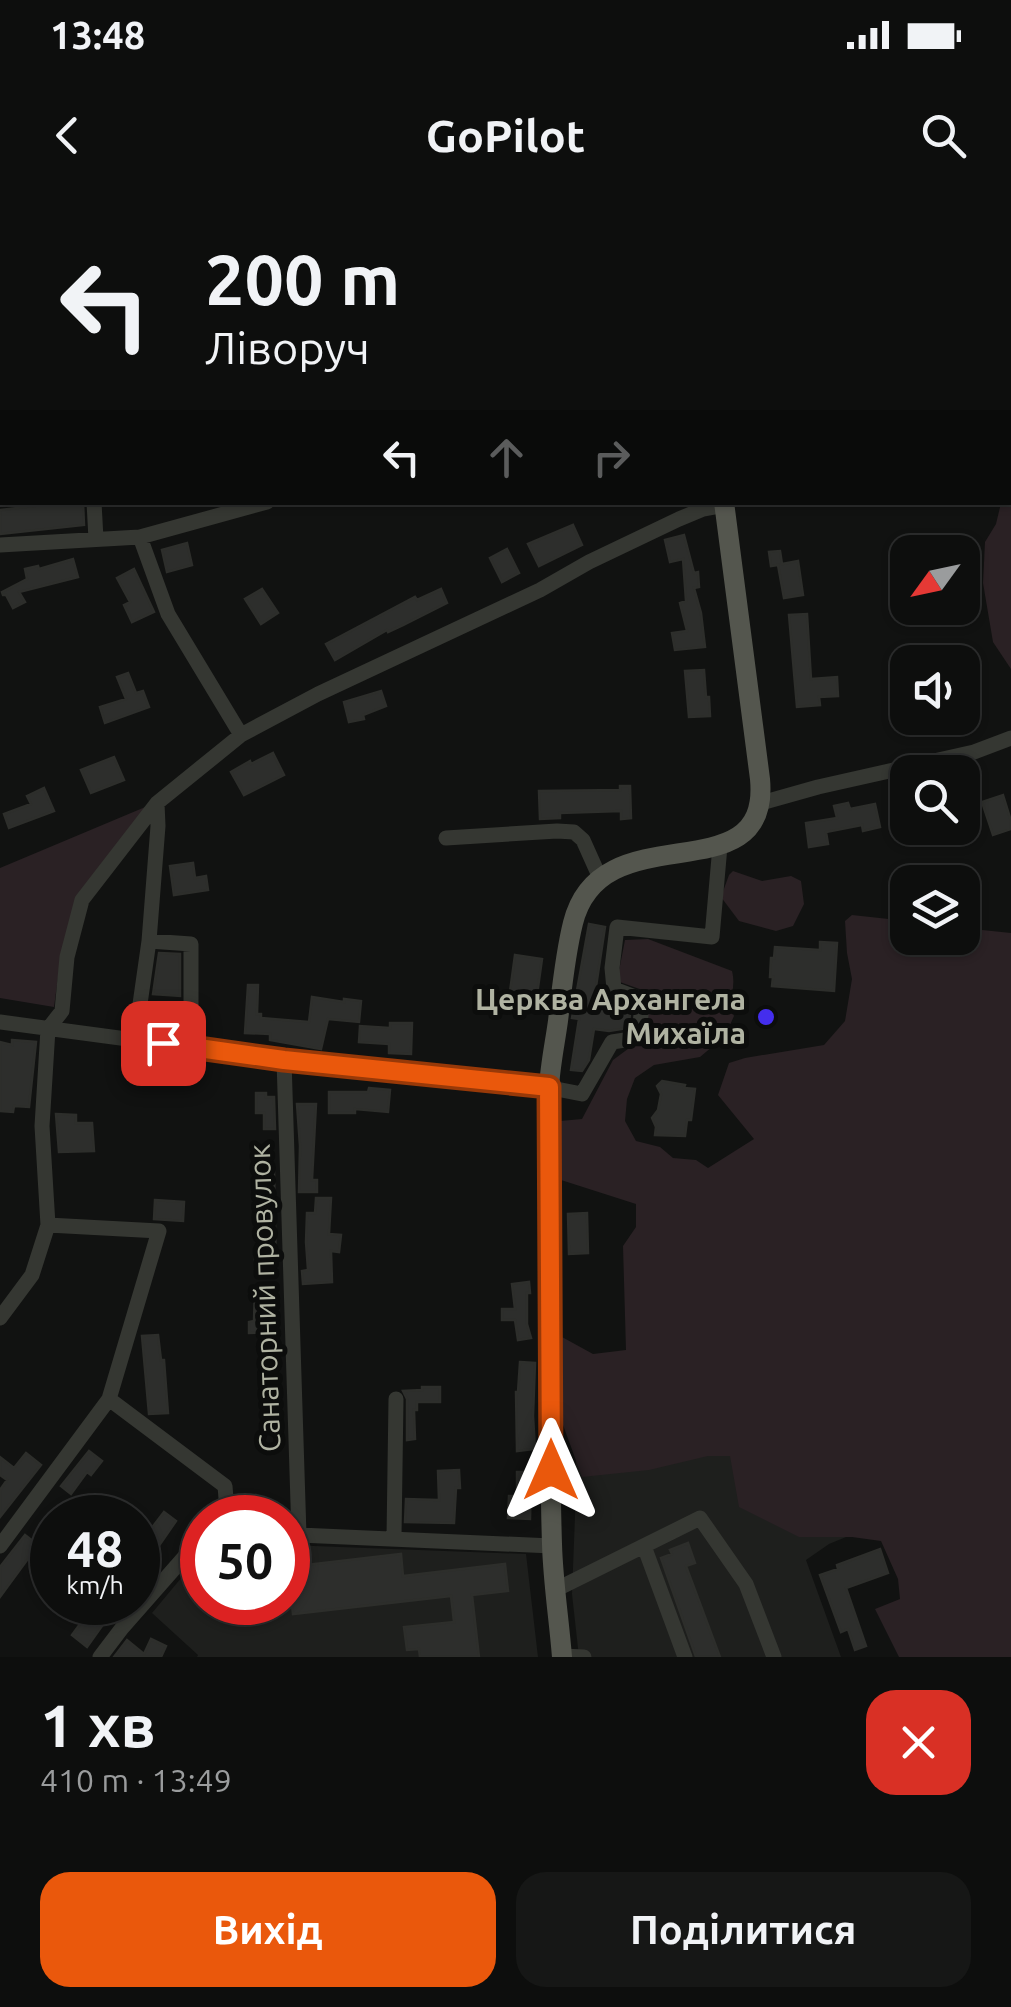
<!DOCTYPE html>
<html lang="uk">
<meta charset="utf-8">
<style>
:root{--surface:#0d0e0d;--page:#161716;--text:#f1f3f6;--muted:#9a9c9d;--line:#2d2e2e;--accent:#ea580c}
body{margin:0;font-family:Ubuntu,sans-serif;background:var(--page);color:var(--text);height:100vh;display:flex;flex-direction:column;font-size:38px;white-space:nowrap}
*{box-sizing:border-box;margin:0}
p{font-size:32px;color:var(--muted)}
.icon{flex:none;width:55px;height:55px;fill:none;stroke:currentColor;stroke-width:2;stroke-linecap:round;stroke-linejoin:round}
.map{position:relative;height:1457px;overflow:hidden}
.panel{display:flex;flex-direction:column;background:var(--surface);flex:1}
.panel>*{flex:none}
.banner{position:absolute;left:0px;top:0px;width:1012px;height:305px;box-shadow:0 2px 8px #0004,0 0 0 2px var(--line);background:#0d0e0d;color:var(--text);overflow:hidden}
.needle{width:65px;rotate:237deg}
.fabs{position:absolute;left:890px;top:335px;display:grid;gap:20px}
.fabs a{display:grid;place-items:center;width:90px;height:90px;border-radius:20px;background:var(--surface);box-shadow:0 2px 8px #0004,0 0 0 2px var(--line);font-size:50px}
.speed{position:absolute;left:30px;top:1295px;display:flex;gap:20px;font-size:50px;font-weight:700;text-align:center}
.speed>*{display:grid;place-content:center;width:130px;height:130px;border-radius:50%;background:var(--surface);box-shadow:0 2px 8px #0004,0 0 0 2px var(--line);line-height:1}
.speed small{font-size:25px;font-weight:400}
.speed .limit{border:15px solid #d22;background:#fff;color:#111}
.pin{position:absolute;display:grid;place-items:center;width:85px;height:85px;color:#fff;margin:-42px;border-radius:20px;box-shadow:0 5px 15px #0006}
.me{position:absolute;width:110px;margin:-55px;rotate:0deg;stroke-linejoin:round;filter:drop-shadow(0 0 8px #0008)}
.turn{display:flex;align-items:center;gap:35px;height:210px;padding:0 40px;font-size:45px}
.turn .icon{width:130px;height:130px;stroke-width:2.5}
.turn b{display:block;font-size:70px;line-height:85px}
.lanes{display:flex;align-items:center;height:95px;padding:0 40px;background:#0003;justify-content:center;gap:50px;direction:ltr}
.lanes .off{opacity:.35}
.round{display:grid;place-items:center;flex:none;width:105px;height:105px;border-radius:30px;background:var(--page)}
.head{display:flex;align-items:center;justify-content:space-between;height:170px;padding:0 40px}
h1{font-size:60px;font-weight:600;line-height:75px}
.primary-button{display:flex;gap:20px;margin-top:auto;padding:20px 40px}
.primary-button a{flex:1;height:115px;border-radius:30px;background:var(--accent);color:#fff;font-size:40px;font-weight:600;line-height:115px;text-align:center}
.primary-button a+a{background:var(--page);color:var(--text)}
.status{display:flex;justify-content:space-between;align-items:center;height:70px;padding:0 50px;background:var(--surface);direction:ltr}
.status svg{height:28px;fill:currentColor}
header{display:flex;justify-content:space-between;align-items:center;height:130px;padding:0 40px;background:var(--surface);font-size:45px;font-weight:600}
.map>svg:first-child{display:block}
.built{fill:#1e1f1d}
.green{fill:#2a2124}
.building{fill:#2d2e2c;stroke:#2d2e2b;stroke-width:2.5}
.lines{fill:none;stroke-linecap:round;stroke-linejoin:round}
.minor{stroke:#353732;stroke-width:15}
.major{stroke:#54564e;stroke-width:20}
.route-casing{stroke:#983908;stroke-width:25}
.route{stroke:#ea580c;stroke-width:18}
.poi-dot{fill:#442eed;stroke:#0c0d0c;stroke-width:4}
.labels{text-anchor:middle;stroke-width:10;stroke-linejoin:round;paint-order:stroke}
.poi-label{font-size:30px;font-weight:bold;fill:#b0b3a2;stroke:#0c0d0c;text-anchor:end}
.street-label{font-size:30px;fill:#b0b3a2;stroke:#0c0d0c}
</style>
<div class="status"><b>13:48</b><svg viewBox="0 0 49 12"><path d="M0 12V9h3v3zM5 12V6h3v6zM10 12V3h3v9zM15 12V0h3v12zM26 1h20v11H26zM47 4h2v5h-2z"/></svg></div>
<header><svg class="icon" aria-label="back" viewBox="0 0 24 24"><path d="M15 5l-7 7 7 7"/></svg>GoPilot<svg class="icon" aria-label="search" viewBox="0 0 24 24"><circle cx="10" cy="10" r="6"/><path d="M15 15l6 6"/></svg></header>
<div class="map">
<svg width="1011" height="1457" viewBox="0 0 1011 1457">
<rect width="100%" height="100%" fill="#111211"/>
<path class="built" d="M576 1170 885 1321 829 1344 806 1360 841 1457H579L572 1394 576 1290Z
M288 1345 526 1354 538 1457H197L198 1455 152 1413 202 1353V1402H288Z"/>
<path class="green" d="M1011 282V469L993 442 983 383 985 342 996 324 1001 303 1010 302Z
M150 605 78 698 61 755 54 807 0 798V668Z
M733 671 762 681 791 676 801 681 804 704 793 726 776 731 739 721 721 697 729 675Z
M852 715 907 721 908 738H962L963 728 1011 733V1457H899L875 1409 900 1399 898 1379 881 1341 852 1337H799L739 1307 730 1256H708L649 1270 582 1277 563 1225 562 1137 593 1154 626 1150 623 1046 636 1027V1004L561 980 556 944 560 921 582 919 613 860 640 840 647 829 648 792 617 781 625 740 648 739 732 771C737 791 726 798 734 816L725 836 700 857 654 865 635 878 627 899 625 921 636 941 660 947 673 958 696 960 708 968 754 939 718 895 729 863 745 858 824 845 845 821 852 779 847 753 845 721Z"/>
<path class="building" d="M68 302H83L84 325 0 334V310Z
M573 325 582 345 539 366 528 344Z
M684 335 694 373 698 372 699 387 694 388 701 413 705 447 675 450 672 433 687 431 680 403 686 401 683 359 670 362 665 340Z
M187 343 192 365 167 372 162 350Z
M507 349 519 373 502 382 490 358Z
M780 351 782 364 798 361 803 395 784 398 778 365 771 366 769 352Z
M73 359 78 377 19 392 25 402 13 408 6 395H3L2 392 27 379 25 369 38 366 39 369Z
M134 369 154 412 132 422 124 405 130 402 117 378Z
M262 389 278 413 261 424 245 399Z
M441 389 447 403 403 425 388 432 387 430 335 460 326 444 415 397 417 400Z
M807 414 811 479 837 477 838 496 819 497 820 505 797 507 789 415Z
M704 470 706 497H709L710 516 689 517 685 471Z
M128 473 136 493 143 491 149 507 105 523 100 507 126 499 117 477Z
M381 491 386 506 363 515 364 519 349 522 344 502Z
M273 553 284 575 244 595 231 572 250 561 251 564Z
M114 557 124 580 91 593 81 570Z
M620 586H630L631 618 621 619V611L560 613V618L540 619 539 591 620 590Z
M44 588 54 611 9 628 4 614 31 604 27 596Z
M1003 595 1011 621V629L993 635 982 602Z
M848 603 850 609 875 604 880 627 863 631 862 625 826 632 828 644 809 647 806 623 837 618 834 606Z
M193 663 195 678 206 676 208 690 174 695 170 666Z
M589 724 605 727 594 800 631 807 628 828 609 831 594 829 589 860 582 871 571 870 579 819 572 818Z
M820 742 837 743 834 791 772 786 773 777H770L771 758H774L775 747 820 750Z
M159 753 180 754V796L153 794Z
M515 755 542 759 535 809 508 806Z
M248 785H258L257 814H261V818L309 822 312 797 344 802V799L361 801 359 822 328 819 321 849 270 840V834L245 833Z
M390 823H412L411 854 389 853V844L359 842 360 826 390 828Z
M12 840 36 842 29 907 14 906 13 912 0 911V842L12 845Z
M662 881 685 885 684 888 695 889 691 920H687L685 936 655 935 656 927 652 918 658 910 661 894 657 886Z
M369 888 390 890 388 912 355 909V913H329V892H368Z
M256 893H266V897H274L275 929H264V913H256Z
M297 904H316L312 980H317V992H299L300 946Z
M56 914 76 915V923H92L94 951 59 952Z
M274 972 276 1071 267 1072 266 1068 255 1069V1055L265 1054 262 1017H261L260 989H258L256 974Z
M316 998H331L329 1034 341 1035 339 1052 331 1051 332 1082 303 1084 302 1071 308 1070 306 1042 307 1013H315Z
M155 1000 184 1002 183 1021 154 1019Z
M587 1013 588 1053 569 1054 568 1014Z
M529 1082 530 1093H527V1124L531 1138 518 1140 515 1120H502V1109H515L512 1084Z
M255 1087 274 1088V1132L249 1133V1122L254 1121Z
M158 1135 161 1160H164L168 1213 149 1214 142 1136Z
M520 1162 535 1163 533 1216 535 1249 517 1251 516 1192H518Z
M422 1187H440V1202H417V1210H414L415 1239 407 1240V1199L403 1191 422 1190Z
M89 1251 102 1261 91 1275 87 1272 71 1294 61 1286Z
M26 1253 41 1265 0 1317V1290L7 1280 0 1275V1257L14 1268Z
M459 1270 460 1288H456L454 1323 405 1322 406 1299 439 1300 438 1271Z
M517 1272H534V1285H531L530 1319 508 1318 509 1296H517Z
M164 1312 176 1321 147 1363 138 1356V1346Z
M25 1335 38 1345 0 1397V1367Z
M688 1343 695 1363 686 1366 720 1457H696L661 1358 672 1354 670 1350Z
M880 1349 888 1373 846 1388 866 1446 855 1450 848 1429 841 1432 820 1375 838 1369 837 1365Z
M401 1354 403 1376 505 1364 508 1391 472 1395 479 1457H420L419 1449 407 1450 404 1427 454 1422 451 1396 293 1414 288 1367Z
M96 1402H119L87 1447 72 1435Z
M151 1439 166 1446 161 1457H114L127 1440 144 1454Z"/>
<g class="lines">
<path class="minor" d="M57 0 58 2
M159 0 163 2
M291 0 292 2
M410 0 411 2
M103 2 110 0
M0 14 2 19
M0 234H2
M0 289H2
M94 302 96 339
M140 337 168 414 241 535
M0 345 140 337 267 302
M761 603 818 587 974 552 1011 538
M446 638 557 631 574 632 583 640 600 678
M149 741 158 626 157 603
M0 822 284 860 536 885 582 894 612 842 638 838 643 800 614 789 612 768 617 727 712 737 720 646
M48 829 62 811 67 757 82 700 157 603 241 535 318 494 540 390 589 362 679 319 703 309 725 305
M135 839 149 741 191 744V847
M284 860 299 1335
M0 1118 32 1075 48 1025 42 926 48 829
M109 1199 225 1286 227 1311 247 1318
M288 1331 299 1335 552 1346
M394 1337 396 1199
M0 1346 109 1199 159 1031 48 1025
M644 1346 685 1457
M555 1390 700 1318 746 1384 774 1457
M562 1456 584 1457
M100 1457 122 1428 202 1337"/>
<path class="major" d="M686 0V2
M562 1457C559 1419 553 1382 552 1344 549 1255 551 1166 550 1078 550 1015 546 951 549 888 550 866 555 843 558 821 562 788 565 755 573 723 601 609 771 698 760 579L724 302"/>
</g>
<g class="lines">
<defs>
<path id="route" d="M163 843 284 860 549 887 551 1270"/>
</defs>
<use href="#route" class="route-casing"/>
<use href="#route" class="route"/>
</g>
<circle class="poi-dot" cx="766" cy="817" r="10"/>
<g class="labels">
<g class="poi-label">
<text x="746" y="810">Церква Архангела<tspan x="746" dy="34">Михаїла</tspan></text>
</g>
<g class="street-label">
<text transform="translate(265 1098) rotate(-92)" y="10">Санаторний провулок</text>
</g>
</g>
</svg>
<div class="fabs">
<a><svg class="needle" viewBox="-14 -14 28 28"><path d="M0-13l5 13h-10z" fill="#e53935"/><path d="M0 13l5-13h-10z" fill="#9a9c9d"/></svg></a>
<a><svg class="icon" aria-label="sound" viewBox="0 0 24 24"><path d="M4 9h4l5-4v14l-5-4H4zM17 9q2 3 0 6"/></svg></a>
<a><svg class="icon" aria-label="search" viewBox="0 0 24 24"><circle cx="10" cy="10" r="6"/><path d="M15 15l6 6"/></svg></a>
<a><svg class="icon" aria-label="layers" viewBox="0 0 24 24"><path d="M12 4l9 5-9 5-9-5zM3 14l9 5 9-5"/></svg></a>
</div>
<div class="speed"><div>48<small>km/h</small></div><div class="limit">50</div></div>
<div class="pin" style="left:163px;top:843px;background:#d93025"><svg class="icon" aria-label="arrive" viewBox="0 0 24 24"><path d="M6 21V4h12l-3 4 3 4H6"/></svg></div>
<svg class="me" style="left:551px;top:1270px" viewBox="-20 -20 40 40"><path d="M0-17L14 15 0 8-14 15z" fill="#ea580c" stroke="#fff" stroke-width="4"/></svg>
<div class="banner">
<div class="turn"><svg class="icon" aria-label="left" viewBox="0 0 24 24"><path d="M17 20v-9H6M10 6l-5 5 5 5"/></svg><div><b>200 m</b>Ліворуч</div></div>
<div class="lanes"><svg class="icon" aria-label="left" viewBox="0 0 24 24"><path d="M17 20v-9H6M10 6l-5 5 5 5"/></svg><svg class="icon off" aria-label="ahead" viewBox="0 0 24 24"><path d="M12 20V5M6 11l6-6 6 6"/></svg><svg class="icon off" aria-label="right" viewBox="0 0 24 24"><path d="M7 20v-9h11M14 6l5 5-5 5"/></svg></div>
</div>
</div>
<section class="panel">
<div class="head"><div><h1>1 хв</h1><p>410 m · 13:49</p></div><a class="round" style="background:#d93025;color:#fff"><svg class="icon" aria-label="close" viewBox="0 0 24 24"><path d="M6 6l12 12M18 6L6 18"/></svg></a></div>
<div class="primary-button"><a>Вихід</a><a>Поділитися</a></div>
</section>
